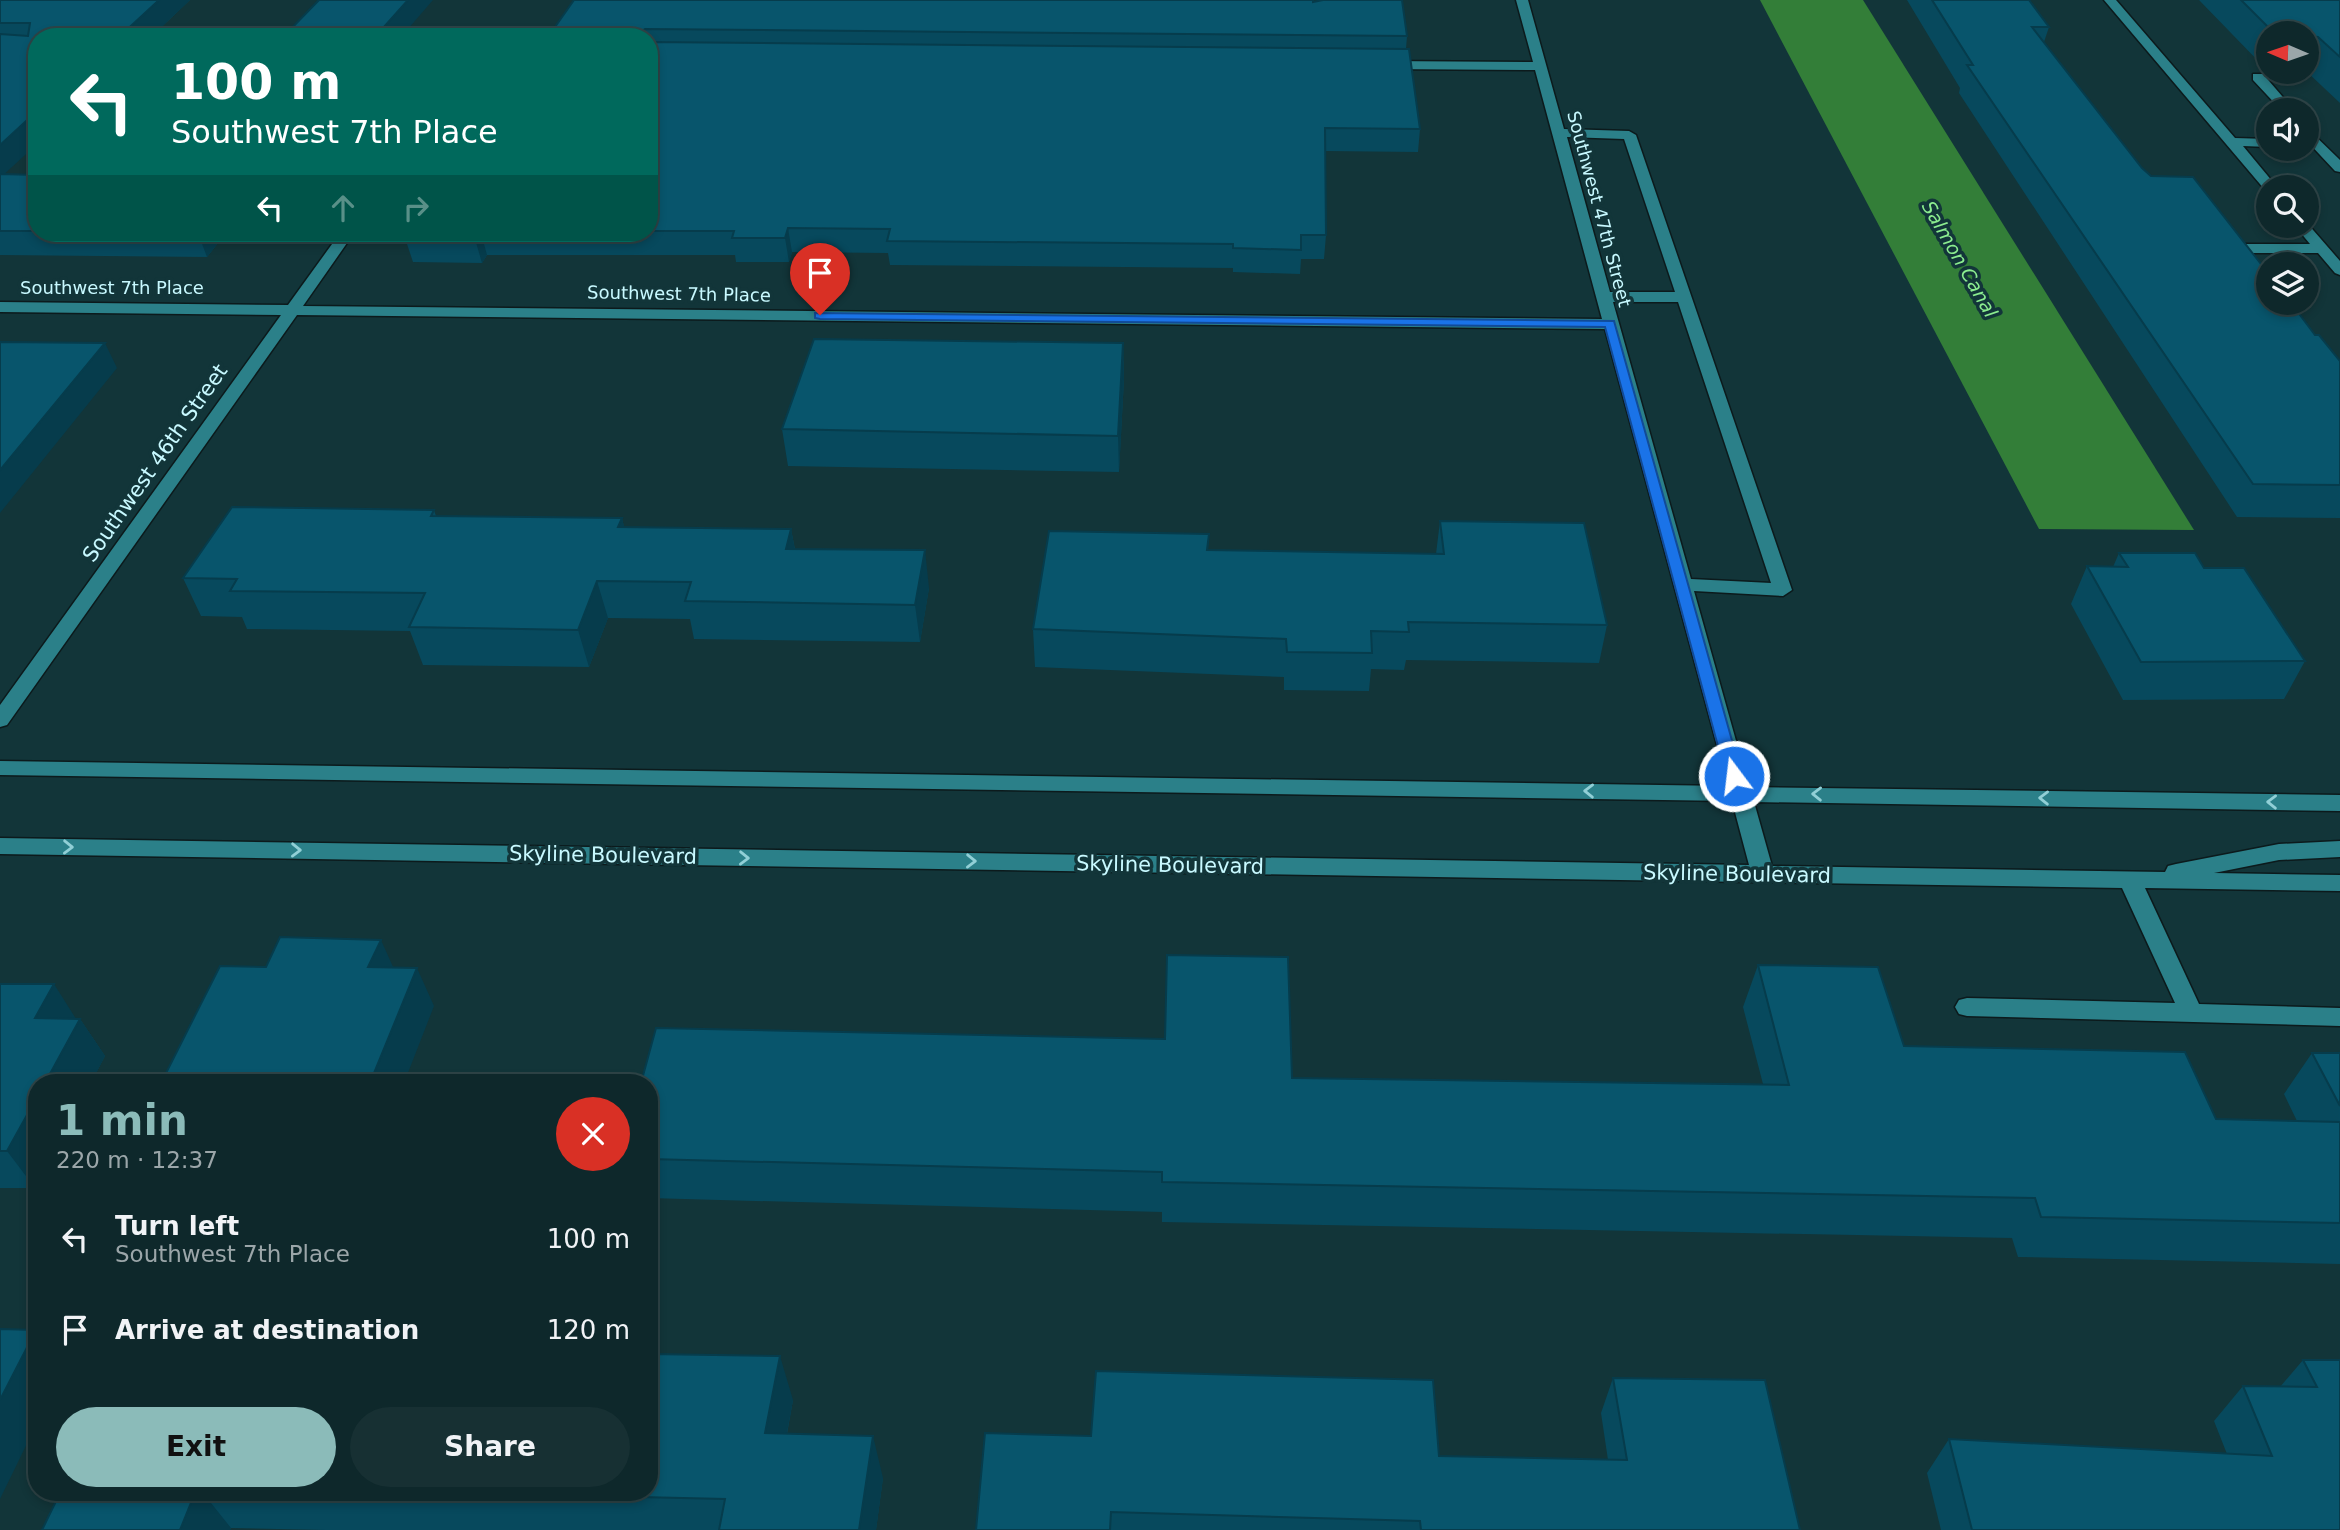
<!DOCTYPE html>
<meta charset="utf-8">
<style>
:root{--surface:#0e282b;--page:#173033;--text:#f1f3f6;--muted:#9ba6a9;--line:#2e4447;--accent:#8bbbb9}
body{margin:0;font-family:"DejaVu Sans",sans-serif;background:var(--page);color:var(--text);height:100vh;display:flex;flex-direction:column;font-size:26px;white-space:nowrap}
*{box-sizing:border-box;margin:0}
p{font-size:23px;color:var(--muted)}
.icon{flex:none;width:38px;height:38px;fill:none;stroke:currentColor;stroke-width:2;stroke-linecap:round;stroke-linejoin:round}
.map{position:relative;flex:1;overflow:hidden}
.panel{position:absolute;left:28px;top:1074px;width:630px;height:427px;display:flex;flex-direction:column;background:var(--surface);border-radius:28px;box-shadow:0 4px 10px #0003,0 0 0 2px var(--line)}
.panel>*{flex:none}
.top-card{position:absolute;left:28px;top:28px;width:630px;height:214px;border-radius:28px;box-shadow:0 4px 10px #0003,0 0 0 2px var(--line);background:#00695c;color:#fff;overflow:hidden}
.needle{width:46px;rotate:272deg}
.buttons{position:absolute;left:2256px;top:21px;display:grid;gap:14px}
.buttons a{display:grid;place-items:center;width:63px;height:63px;border-radius:50%;background:var(--surface);box-shadow:0 4px 10px #0003,0 0 0 2px var(--line);font-size:35px}
.pin{position:absolute;display:grid;place-items:center;width:60px;height:60px;color:#fff;margin:-72px -30px;border-radius:50% 50% 50% 0;rotate:-45deg;box-shadow:0 0 7px #0007}
.pin .icon{rotate:45deg}
.me{position:absolute;width:77px;margin:-38px;rotate:345deg;stroke-linejoin:round;filter:drop-shadow(0 0 5px #0008)}
.turn{display:flex;align-items:center;gap:24px;height:147px;padding:0 28px;font-size:32px}
.turn .icon{width:91px;height:91px;stroke-width:2.5}
.turn b{display:block;font-size:49px;line-height:60px}
.lanes{display:flex;align-items:center;height:66px;padding:0 28px;background:#0003;justify-content:center;gap:35px;direction:ltr}
.lanes .off{opacity:.35}
.round{display:grid;place-items:center;flex:none;width:74px;height:74px;border-radius:37px;background:var(--page)}
.head{display:flex;align-items:center;justify-content:space-between;height:119px;padding:0 28px}
h1{font-size:42px;font-weight:700;line-height:52px;color:var(--accent)}
.button{display:flex;gap:14px;margin-top:auto;padding:14px 28px}
.button a{flex:1;height:80px;border-radius:42px;background:var(--accent);color:#111;font-size:28px;font-weight:700;line-height:80px;text-align:center}
.button a+a{background:var(--page);color:var(--text)}
ul{padding:0;list-style:none}
li{display:flex;align-items:center;gap:21px;height:91px;padding:0 28px}
li div{flex:1}
li b{display:block;font-size:26px}
li em{font-style:normal}
.map>svg:first-child{display:block}
.water{fill:#337e38}
.lines{fill:none;stroke-linecap:round;stroke-linejoin:round}
.minor-casing{stroke:#0c1a1c;stroke-width:3}
.minor{fill:#2b8089;fill-rule:evenodd}
.wall{fill:#07495d}
.shaded-wall{fill:#063c4c}
.building{fill:#08556c;stroke:#063c4c;stroke-width:2}
.oneway{stroke:#91cfd6}
.route{fill:#1a73e8;stroke:#114b97;stroke-width:2}
.labels{text-anchor:middle;stroke-width:7;stroke-linejoin:round;paint-order:stroke}
.far-street-label{font-size:18px;fill:#c8f9ff;stroke:#123539}
.far-water-label{font-size:19px;font-style:italic;fill:#8bec8f;stroke:#123539}
.street-label{font-size:21px;fill:#c8f9ff;stroke:#123539}
</style>
<div class="map">
<svg width="2340" height="1530" viewBox="0 0 2340 1530">
<rect width="100%" height="100%" fill="#123539"/>
<path class="water" d="M1760 0H1863L2194 530 2039 529Z"/>
<g class="lines">
<defs>
<path id="minor" d="M1516 0H1528L1564 129 1629 131 1636 135 1792 590 1783 596 1694 591 1749 787 2340 795V811L1754 802 1772 866 2165 872 2168 866 2176 864 2279 844 2340 841V857L2279 860 2214 873 2340 875V891L2145 888 2199 1004 2340 1008V1026L1967 1016 1959 1014 1955 1007 1959 1000 1967 998 2175 1003 2122 888 0 854V838L1749 865 1732 801 0 775V761L1728 786 1605 329 297 315 7 725 0 727V705L281 315 0 312V302L288 305 340 233H354L303 306 1602 319 1535 70 1383 69 1377 65 1383 61 1533 62ZM1567 137 1624 139 1675 292H1610ZM1613 302H1678L1771 583 1691 579Z
M2104 0H2116L2235 138 2268 139V147L2243 146 2277 187 2265 190Z
M2253 74H2263L2294 110H2281L2253 80Z
M2306 127 2340 160V172L2335 171 2306 140Z
M2307 223 2340 261V275L2335 273 2318 253H2245L2268 282V297L2263 295 2227 248 2234 244H2310L2295 226H2306Z"/>
</defs>
<use href="#minor" class="minor-casing"/>
<use href="#minor" class="minor"/>
</g>
<path class="wall" d="M0 0H190L151 37H37L4 174 37 175V233H226L207 257 0 255Z
M574 0 1313 2 1407 36 1406 49 1420 129 1418 152 1325 151 1326 235 1324 259H1301L1300 274 1233 272V268L890 265 888 253 792 252 789 262H736L735 255H487L482 263 413 262 405 238 409 233H649V37H548Z
M1907 0H2029L2049 27 2044 42 2142 168 2315 335 2340 361V518L2237 517 1959 93 1960 88Z
M2199 0H2340V103L2306 71V33H2268V67H2264Z
M1123 343 1124 379 1119 472 788 466 782 429Z
M434 510 436 516 622 518 624 527 791 529 795 549 929 588 920 642 694 639 690 619 608 618 589 667 423 665 410 631 247 629 242 617 201 616 183 578Z
M1440 521 1607 625 1599 663 1406 660 1404 670 1371 669 1369 691 1284 690V677L1035 667 1033 629 1209 534 1208 550 1436 554Z
M2119 553 2204 568 2305 661 2284 699 2123 700 2071 604 2087 566 2113 567Z
M1758 965 1904 1046 2216 1119 2297 1121 2284 1094 2312 1053H2340V1264L2018 1257 2012 1238 1162 1222V1212L649 1198V1083L1292 1078 1763 1084 1743 1007Z
M0 984 76 1019H80L105 1056 35 1188H0Z
M2303 1360H2340V1530H1941L1927 1473 1949 1439 2227 1454 2214 1421 2243 1386 2280 1387Z
M1613 1378 1800 1530H976L1439 1456 1608 1460 1601 1413Z
M793 1400 787 1434 883 1478 876 1530H325L231 1528 230 1530H42L60 1493H649Z"/>
<path class="shaded-wall" d="M159 0H190L151 37H119Z
M408 0H433L401 37H375Z
M645 29 646 37H643L642 31Z
M37 111V144L0 178V145Z
M788 228 792 252 789 262 785 238Z
M198 233H226L207 257Z
M479 233H481L487 255 482 263 475 239Z
M105 343 117 368 0 513V470Z
M1123 343 1124 379 1119 472 1118 436Z
M622 518 631 555 618 527Z
M791 529 798 566 786 549Z
M925 550 929 588 920 642 915 605Z
M597 581 608 618 589 667 578 630Z
M381 940 398 978 368 967Z
M417 968 434 1006 404 1083H370Z
M54 984 78 1022 80 1019 105 1056 91 1083H45L35 1018Z
M37 1097V1185L35 1188 7 1151Z
M36 1330 37 1331V1423L0 1499V1400Z
M780 1356 793 1400 779 1476 765 1433Z
M873 1436 883 1478 876 1530H859Z
M195 1493H203L231 1528 230 1530H180Z"/>
<path class="building" d="M0 0H159L119 37H37V111L0 145V34L28 36 30 23H0Z
M319 0H408L375 37H283Z
M574 0H1313V2L1323 0H1402L1407 36 645 29 642 31 643 37H548Z
M1932 0H2029L2049 27H2032L2142 168 2151 176 2193 177 2268 273V303H2291L2315 335H2319L2340 361V485L2253 484 1967 65H1973Z
M2241 0H2340V57L2318 37 2306 36V33H2274Z
M649 42 1409 49 1420 129 1325 128 1326 235H1301V250L1233 248V244L887 241 890 229 788 228 785 238H732L734 231H649Z
M0 174 37 175V231H0Z
M409 233H479L475 239 405 238Z
M814 339 1123 343 1118 436 782 429Z
M0 342 105 343 0 470Z
M232 507 434 510 431 516 622 518 618 527 791 529 786 549 925 550 915 605 685 601 691 582 597 581 578 630 409 627 425 593 230 591 237 579 183 578Z
M1440 521 1584 523 1607 625 1408 622 1409 632 1371 631 1372 653 1287 652 1286 639 1033 629 1049 531 1209 534 1207 550 1444 554Z
M2119 553H2195L2204 568H2244L2305 661 2141 662 2087 566 2128 567Z
M280 937 381 940 368 967 417 968 370 1083H161L220 966 266 967Z
M1167 955 1288 957 1292 1078 1789 1085 1758 965 1878 967 1904 1046 2185 1052 2216 1119 2340 1122V1223L2041 1217 2035 1198 1162 1182V1172L649 1159V1083H641L656 1028 1165 1039Z
M0 984H54L35 1018 80 1019 45 1083H37V1097L7 1151H0Z
M2312 1053H2340V1106Z
M0 1329 36 1330 0 1400Z
M649 1354 780 1356 765 1433 873 1436 859 1530H719L725 1499 469 1493H649Z
M2303 1360H2340V1530H1972L1949 1439 2272 1456 2243 1386 2317 1387Z
M1096 1371 1433 1380 1439 1456 1627 1460 1613 1378 1765 1380 1800 1530H1421L1420 1521 1111 1512 1110 1530H976L985 1433 1091 1436Z
M60 1493H195L180 1530H42Z"/>
<defs><path id="oneway-chevron" d="M-2-3.5L2.5 0L-2 3.5" fill="none" stroke-width="1.6" stroke-linecap="round" stroke-linejoin="round" transform="scale(1.75)"/></defs>
<g class="oneway">
<use href="#oneway-chevron" transform="translate(1589 791) rotate(-179)"/>
<use href="#oneway-chevron" transform="translate(1817 794) rotate(-179)"/>
<use href="#oneway-chevron" transform="translate(2044 798) rotate(-179)"/>
<use href="#oneway-chevron" transform="translate(2272 802) rotate(-179)"/>
<use href="#oneway-chevron" transform="translate(68 847) rotate(1)"/>
<use href="#oneway-chevron" transform="translate(296 850) rotate(1)"/>
<use href="#oneway-chevron" transform="translate(744 858) rotate(1)"/>
<use href="#oneway-chevron" transform="translate(971 861) rotate(1)"/>
</g>
<path class="route" d="M815 313 1614 321 1742 776 1734 782 1726 776 1605 327 820 319 815 318Z"/>
<g class="labels">
<g class="far-street-label">
<text transform="translate(1599 209) rotate(75)" y="6">Southwest 47th Street</text>
<text x="112" y="294">Southwest 7th Place</text>
<text transform="translate(679 294) rotate(1)" y="6">Southwest 7th Place</text>
</g>
<g class="far-water-label">
<text transform="translate(1960 259) rotate(60)" y="7">Salmon Canal</text>
</g>
<g class="street-label">
<text transform="translate(155 463) rotate(-55)" y="7">Southwest 46th Street</text>
<text transform="translate(603 855) rotate(1)" y="7">Skyline Boulevard</text>
<text transform="translate(1170 865) rotate(1)" y="7">Skyline Boulevard</text>
<text transform="translate(1737 874) rotate(1)" y="7">Skyline Boulevard</text>
</g>
</g>
</svg>
<div class="buttons">
<a><svg class="needle" viewBox="-14 -14 28 28"><path d="M0-13l5 13h-10z" fill="#e53935"/><path d="M0 13l5-13h-10z" fill="#9ba6a9"/></svg></a>
<a><svg class="icon" aria-label="sound" viewBox="0 0 24 24"><path d="M4 9h4l5-4v14l-5-4H4zM17 9q2 3 0 6"/></svg></a>
<a><svg class="icon" aria-label="search" viewBox="0 0 24 24"><circle cx="10" cy="10" r="6"/><path d="M15 15l6 6"/></svg></a>
<a><svg class="icon" aria-label="layers" viewBox="0 0 24 24"><path d="M12 4l9 5-9 5-9-5zM3 14l9 5 9-5"/></svg></a>
</div>
<div class="pin" style="left:820px;top:315px;background:#d93025"><svg class="icon" aria-label="arrive" viewBox="0 0 24 24"><path d="M6 21V4h12l-3 4 3 4H6"/></svg></div>
<svg class="me" style="left:1734px;top:776px" viewBox="-20 -20 40 40"><circle r="17" fill="#1a73e8" stroke="#fff" stroke-width="3"/><path d="M0-11L8 9 0 5-8 9z" fill="#fff"/></svg>
<div class="top-card">
<div class="turn"><svg class="icon" aria-label="left" viewBox="0 0 24 24"><path d="M17 20v-9H6M10 6l-5 5 5 5"/></svg><div><b>100 m</b>Southwest 7th Place</div></div>
<div class="lanes"><svg class="icon" aria-label="left" viewBox="0 0 24 24"><path d="M17 20v-9H6M10 6l-5 5 5 5"/></svg><svg class="icon off" aria-label="ahead" viewBox="0 0 24 24"><path d="M12 20V5M6 11l6-6 6 6"/></svg><svg class="icon off" aria-label="right" viewBox="0 0 24 24"><path d="M7 20v-9h11M14 6l5 5-5 5"/></svg></div>
</div>
<section class="panel">
<div class="head"><div><h1>1 min</h1><p>220 m · 12:37</p></div><a class="round" style="background:#d93025;color:#fff"><svg class="icon" aria-label="close" viewBox="0 0 24 24"><path d="M6 6l12 12M18 6L6 18"/></svg></a></div>
<ul>
<li><svg class="icon" aria-label="left" viewBox="0 0 24 24"><path d="M17 20v-9H6M10 6l-5 5 5 5"/></svg><div><b>Turn left</b><p>Southwest 7th Place</p></div><em>100 m</em></li>
<li><svg class="icon" aria-label="arrive" viewBox="0 0 24 24"><path d="M6 21V4h12l-3 4 3 4H6"/></svg><div><b>Arrive at destination</b></div><em>120 m</em></li>
</ul>
<div class="button"><a>Exit</a><a>Share</a></div>
</section>
</div>
